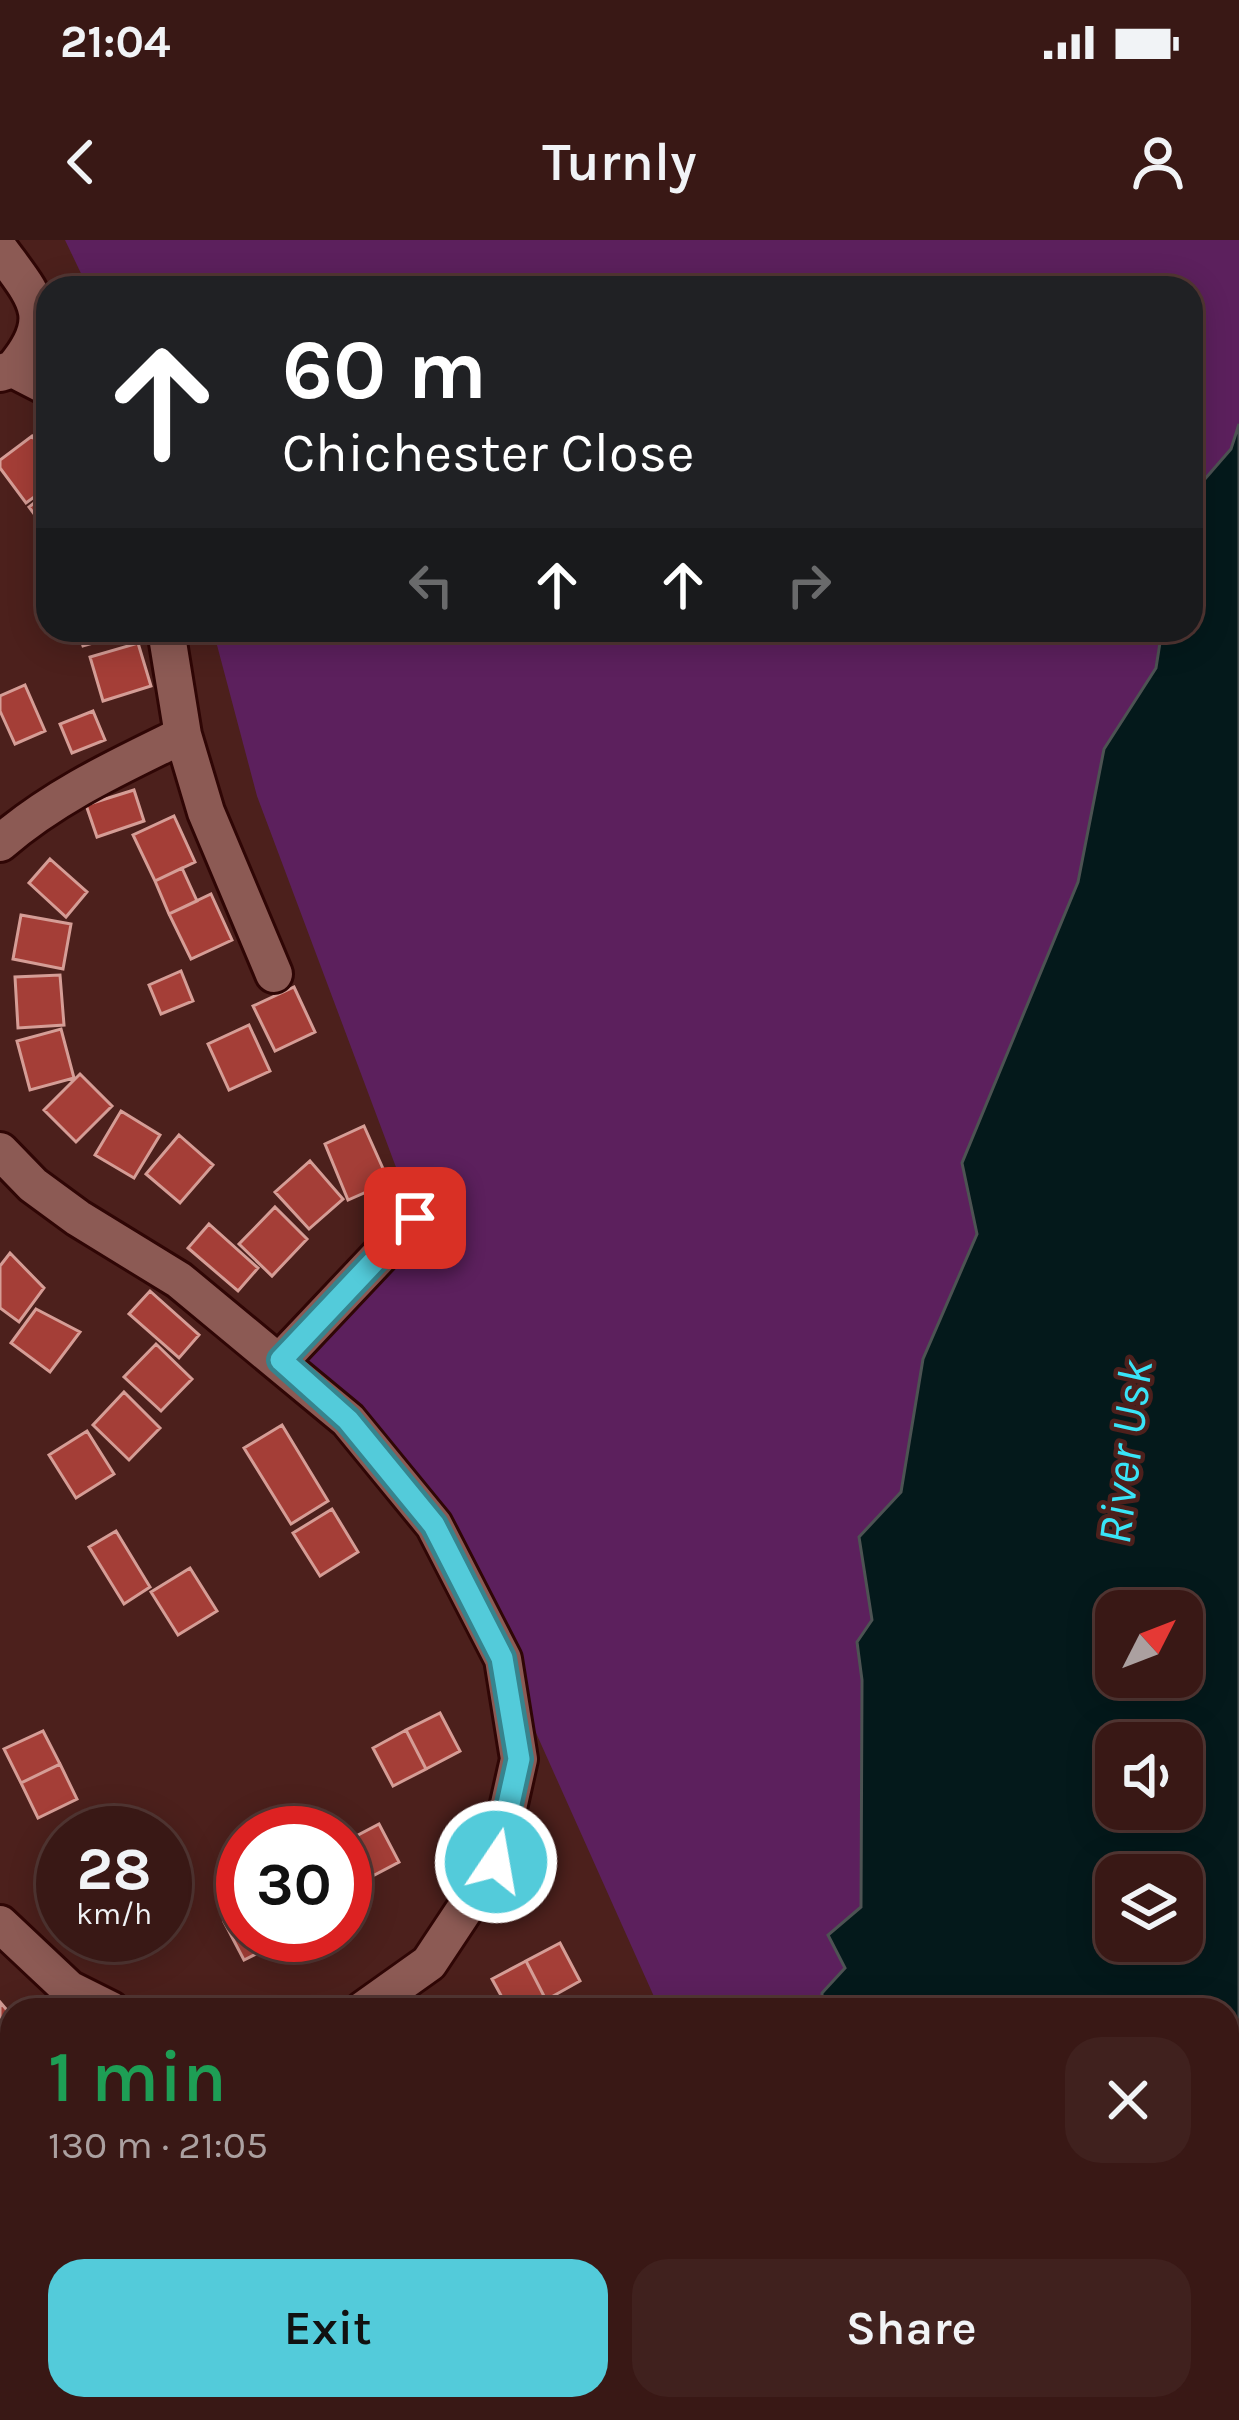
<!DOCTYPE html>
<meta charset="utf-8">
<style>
:root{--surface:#391815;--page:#40211e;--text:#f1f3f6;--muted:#aba0a0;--line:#533734;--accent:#53cbda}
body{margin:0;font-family:Karla,sans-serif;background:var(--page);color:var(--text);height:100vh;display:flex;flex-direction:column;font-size:45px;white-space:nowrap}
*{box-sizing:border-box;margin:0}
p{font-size:39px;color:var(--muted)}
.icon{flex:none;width:66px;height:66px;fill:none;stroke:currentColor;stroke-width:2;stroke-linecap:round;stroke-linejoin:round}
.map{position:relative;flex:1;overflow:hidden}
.panel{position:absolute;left:0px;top:1758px;width:1239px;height:423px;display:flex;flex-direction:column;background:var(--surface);border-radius:36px 36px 0 0;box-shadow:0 6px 30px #0003,0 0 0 3px var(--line)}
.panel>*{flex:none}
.top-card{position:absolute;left:36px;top:36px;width:1167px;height:366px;border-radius:36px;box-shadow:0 6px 30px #0003,0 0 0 3px var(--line);background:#202124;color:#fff;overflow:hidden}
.needle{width:78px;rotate:48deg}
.fabs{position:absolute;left:1095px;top:1350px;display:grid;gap:24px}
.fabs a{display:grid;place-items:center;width:108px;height:108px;border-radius:24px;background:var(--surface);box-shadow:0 6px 30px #0003,0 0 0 3px var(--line);font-size:60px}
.speed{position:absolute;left:36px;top:1566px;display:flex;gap:24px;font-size:60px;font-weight:700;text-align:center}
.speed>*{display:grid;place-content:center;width:156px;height:156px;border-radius:50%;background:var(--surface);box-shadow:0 6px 30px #0003,0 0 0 3px var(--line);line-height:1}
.speed small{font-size:30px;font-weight:400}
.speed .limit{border:18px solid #d22;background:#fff;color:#111}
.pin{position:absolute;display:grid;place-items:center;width:102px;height:102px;color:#fff;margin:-51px;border-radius:24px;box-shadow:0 6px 18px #0006}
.me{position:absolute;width:132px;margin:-66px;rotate:12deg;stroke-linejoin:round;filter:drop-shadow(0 0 9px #0008)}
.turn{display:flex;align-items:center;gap:42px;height:252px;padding:0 48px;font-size:54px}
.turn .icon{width:156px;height:156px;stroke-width:2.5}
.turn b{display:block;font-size:84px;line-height:102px}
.lanes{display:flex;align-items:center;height:114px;padding:0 48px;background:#0003;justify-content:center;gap:60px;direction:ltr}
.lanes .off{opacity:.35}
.round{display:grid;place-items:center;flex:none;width:126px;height:126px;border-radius:36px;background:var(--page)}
.head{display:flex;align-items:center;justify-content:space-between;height:204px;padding:0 48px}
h1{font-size:72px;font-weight:600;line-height:90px;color:#1e9e55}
.action{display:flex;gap:24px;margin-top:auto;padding:24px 48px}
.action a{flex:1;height:138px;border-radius:36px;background:var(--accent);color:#111;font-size:48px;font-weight:600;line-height:138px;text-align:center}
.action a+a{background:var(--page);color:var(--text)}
.status{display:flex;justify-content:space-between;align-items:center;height:84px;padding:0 60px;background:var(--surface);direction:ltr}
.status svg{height:33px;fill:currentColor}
header{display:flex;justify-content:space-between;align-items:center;height:156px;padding:0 48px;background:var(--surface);font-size:54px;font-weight:600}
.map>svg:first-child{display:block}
.green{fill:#5c205d}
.water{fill:#04191b;stroke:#4d5353;stroke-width:3;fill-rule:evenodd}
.building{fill:#a43e37;stroke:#d59d96;stroke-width:3}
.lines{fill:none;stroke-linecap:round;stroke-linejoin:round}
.minor-casing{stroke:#2f0605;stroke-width:42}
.minor{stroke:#8c5a54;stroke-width:36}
.route-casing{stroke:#36848e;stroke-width:30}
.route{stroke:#53cbda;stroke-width:21}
.labels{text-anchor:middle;stroke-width:9;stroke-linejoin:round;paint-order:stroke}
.water-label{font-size:48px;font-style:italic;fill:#39e4f7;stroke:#4c201c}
</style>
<div class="status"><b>21:04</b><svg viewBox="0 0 49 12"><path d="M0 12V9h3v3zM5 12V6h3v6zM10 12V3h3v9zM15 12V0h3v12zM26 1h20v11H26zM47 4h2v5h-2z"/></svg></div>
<header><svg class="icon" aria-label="back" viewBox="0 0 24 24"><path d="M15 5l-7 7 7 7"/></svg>Turnly<svg class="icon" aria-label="person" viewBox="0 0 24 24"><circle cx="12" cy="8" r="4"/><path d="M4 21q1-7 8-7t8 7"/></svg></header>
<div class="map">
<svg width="1239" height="2180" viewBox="0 0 1239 2180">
<rect width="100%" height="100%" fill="#4c201c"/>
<path class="green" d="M65 0H1239V184L1231 209 1191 255V48H88Z
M213 390H1162L1156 428 1104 509 1078 642 962 923 977 994 923 1119 901 1252 859 1297 872 1380 857 1403 862 1440 861 1667 829 1695 845 1728 822 1753V1770H660L503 1419 434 1285 281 1120 415 978 257 556Z
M494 2169H813L814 2180H498Z"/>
<path class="water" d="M1239 184V2180H814L813 2169H1227V1770H822V1753L845 1728 828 1695 861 1667 862 1440 857 1402 872 1380 859 1297 901 1252 923 1119 977 994 962 923 1078 642 1104 509 1156 428 1162 390H1191V255L1231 209ZM1116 1371H1182V1437H1116ZM1116 1503H1182V1569H1116ZM1116 1635H1182V1701H1116Z"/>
<path class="building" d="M32 196 48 217V247L26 263 0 228V220Z
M48 252V293L29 267Z
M78 390H131V392L83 406Z
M138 403 151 446 103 461 90 417Z
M25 445 45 491 15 504 0 471V456Z
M93 471 105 500 72 513 60 484Z
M134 550 144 581 97 597 86 565Z
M174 576 195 622 155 641 133 595Z
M50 619 87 652 66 677 29 643Z
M182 628 197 661 169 674 155 641Z
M211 654 232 700 191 719 169 674Z
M21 675 71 684 63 729 13 719Z
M181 731 193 761 161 774 149 745Z
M60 735 64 785 18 788 15 737Z
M294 747 315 792 275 811 253 766Z
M249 785 270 831 229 850 208 804Z
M61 789 74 838 30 850 17 801Z
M80 834 112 866 76 902 44 870Z
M121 871 160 895 134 938 95 915Z
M364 886 389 942 348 960 325 904Z
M179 895 213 925 180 963 146 934Z
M310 921 343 959 309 989 275 952Z
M275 967 307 999 272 1036 239 1004Z
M209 984 258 1028 238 1051 188 1008Z
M10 1013 44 1048 19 1082 0 1068V1026Z
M150 1051 199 1095 179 1118 129 1074Z
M36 1069 80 1092 50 1132 11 1103Z
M156 1104 192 1139 161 1171 124 1137Z
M124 1152 160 1188 129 1220 93 1185Z
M282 1185 328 1261 291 1284 244 1208Z
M87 1191 114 1234 76 1258 49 1215Z
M332 1269 358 1312 320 1336 293 1293Z
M116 1291 150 1347 124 1364 89 1307Z
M190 1328 217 1371 178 1395 151 1352Z
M440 1473 460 1511 426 1529 406 1490Z
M406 1490 426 1529 393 1546 373 1508Z
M43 1491 60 1524 21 1543 4 1509Z
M60 1524 77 1559 38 1578 21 1543Z
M105 1570 119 1593H68V1592Z
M379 1584 399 1622 365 1640 345 1602Z
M345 1602 365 1640 345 1651Z
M243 1672V1695H274L278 1703 244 1720 224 1682Z
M560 1703 580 1741 546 1760 526 1721Z
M526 1721 546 1760 526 1770H509L492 1739Z
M0 1762 12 1776V1802L0 1812Z
M0 2113 12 2128V2150L0 2160Z
M12 2150V2169H45L31 2180H0V2160Z"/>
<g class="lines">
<defs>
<path id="minor" d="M0 10C35 58 57 77 13 129
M0 133 13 129 48 147
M166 390 183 495 206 572 274 734
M0 603C56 555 118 527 183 495
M0 911 33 945 78 978 179 1040 348 1180 434 1285 503 1419 519 1519 496 1622 429 1723 363 1770
M281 1120 415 978
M0 1684 69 1749 111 1770"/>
</defs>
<use href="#minor" class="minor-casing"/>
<use href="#minor" class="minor"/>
</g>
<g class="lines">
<defs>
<path id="route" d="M415 978 281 1120 348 1180 434 1285 502 1418 519 1519 496 1622"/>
</defs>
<use href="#route" class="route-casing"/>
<use href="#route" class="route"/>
</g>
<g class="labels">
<g class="water-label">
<text transform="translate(1124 1212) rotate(-83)" y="17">River Usk</text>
</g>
</g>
</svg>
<div class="fabs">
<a><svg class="needle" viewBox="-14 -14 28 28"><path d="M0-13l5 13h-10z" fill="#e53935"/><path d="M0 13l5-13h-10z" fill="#aba0a0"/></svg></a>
<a><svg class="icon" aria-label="sound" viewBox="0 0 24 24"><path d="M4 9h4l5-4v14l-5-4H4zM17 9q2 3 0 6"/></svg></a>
<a><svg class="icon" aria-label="layers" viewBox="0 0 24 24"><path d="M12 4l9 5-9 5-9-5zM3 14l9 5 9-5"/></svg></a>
</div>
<div class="speed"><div>28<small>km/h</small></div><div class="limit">30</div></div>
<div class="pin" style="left:415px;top:978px;background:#d93025"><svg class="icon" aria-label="arrive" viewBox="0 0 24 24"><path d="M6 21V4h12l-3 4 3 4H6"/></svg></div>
<svg class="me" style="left:496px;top:1622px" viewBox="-20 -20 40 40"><circle r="17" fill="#53cbda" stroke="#fff" stroke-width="3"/><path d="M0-11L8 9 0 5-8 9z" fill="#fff"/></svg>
<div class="top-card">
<div class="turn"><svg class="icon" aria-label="ahead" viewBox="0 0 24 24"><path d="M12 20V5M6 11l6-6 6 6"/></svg><div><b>60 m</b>Chichester Close</div></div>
<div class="lanes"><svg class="icon off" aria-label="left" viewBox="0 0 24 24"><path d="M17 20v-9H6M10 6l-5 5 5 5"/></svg><svg class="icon" aria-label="ahead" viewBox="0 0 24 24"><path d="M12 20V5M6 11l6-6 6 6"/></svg><svg class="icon" aria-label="ahead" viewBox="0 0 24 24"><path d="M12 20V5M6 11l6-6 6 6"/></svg><svg class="icon off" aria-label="right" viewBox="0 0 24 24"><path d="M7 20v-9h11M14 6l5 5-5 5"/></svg></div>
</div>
<section class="panel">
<div class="head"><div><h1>1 min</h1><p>130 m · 21:05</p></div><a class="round"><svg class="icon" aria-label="close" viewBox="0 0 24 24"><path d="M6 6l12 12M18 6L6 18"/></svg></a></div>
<div class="action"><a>Exit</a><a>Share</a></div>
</section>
</div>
